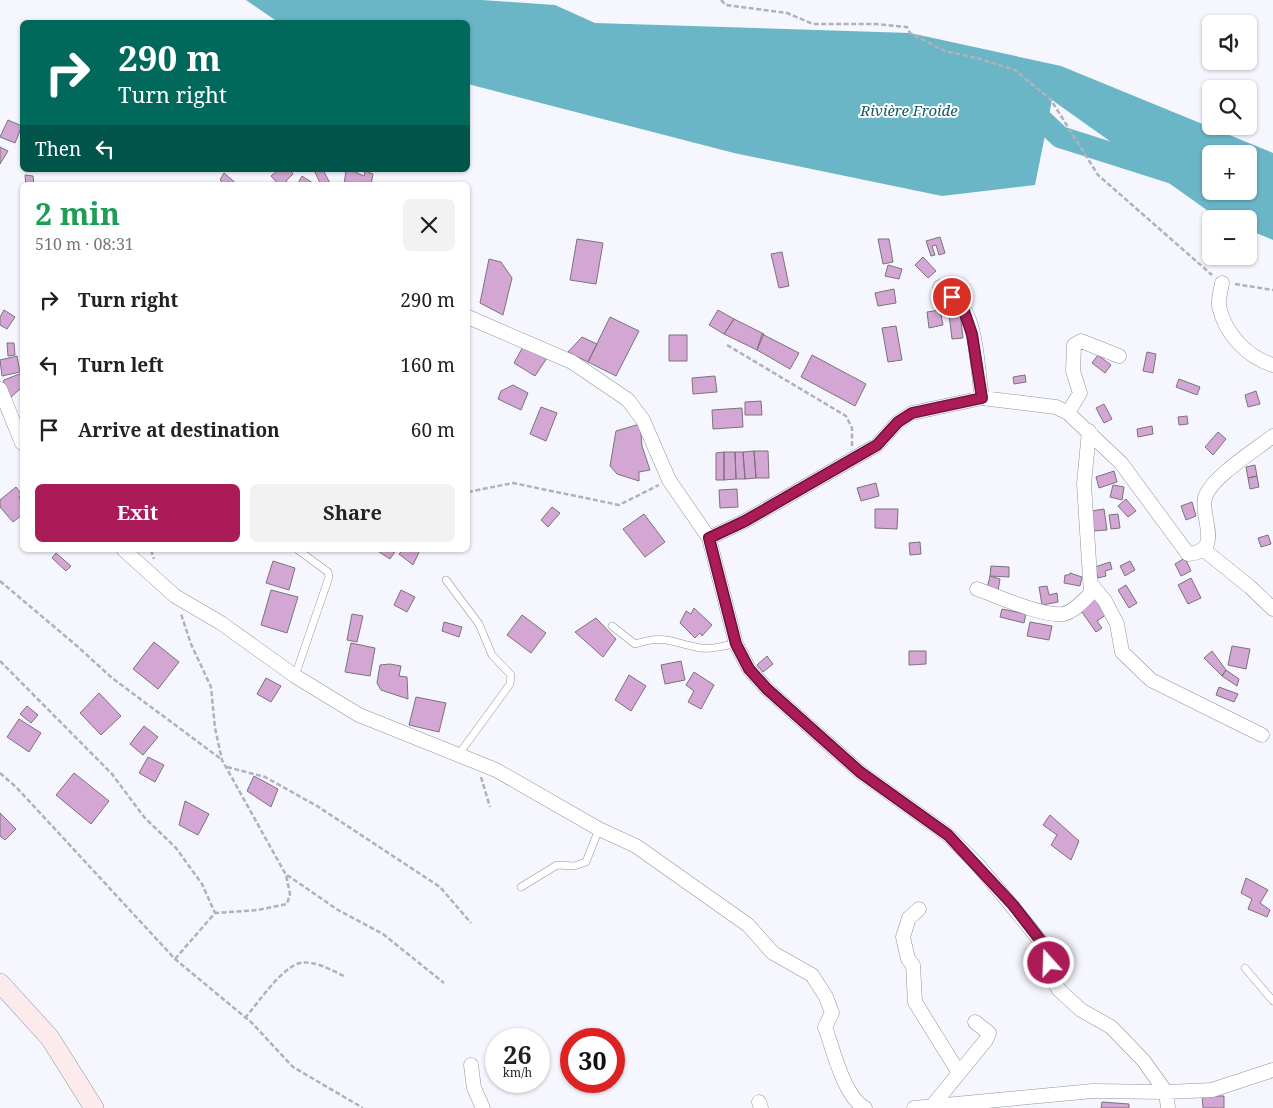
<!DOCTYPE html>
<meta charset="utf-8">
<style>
:root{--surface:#fff;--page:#f2f2f2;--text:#222;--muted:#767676;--accent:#aa1b58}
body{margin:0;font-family:"Noto Serif",serif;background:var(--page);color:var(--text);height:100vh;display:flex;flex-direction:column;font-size:19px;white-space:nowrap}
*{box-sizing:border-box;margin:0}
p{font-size:16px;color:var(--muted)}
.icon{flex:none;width:28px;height:28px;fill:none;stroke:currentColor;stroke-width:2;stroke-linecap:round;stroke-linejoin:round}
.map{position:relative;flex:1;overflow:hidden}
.panel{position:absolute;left:20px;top:182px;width:450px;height:370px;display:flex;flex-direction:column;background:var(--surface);border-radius:8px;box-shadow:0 1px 4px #0004}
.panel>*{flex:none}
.banner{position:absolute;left:20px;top:20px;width:450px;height:152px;border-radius:8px;box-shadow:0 1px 4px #0004;background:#00695c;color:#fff;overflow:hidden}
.controls{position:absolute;left:1202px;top:15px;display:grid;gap:10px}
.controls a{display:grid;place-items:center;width:55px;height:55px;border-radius:8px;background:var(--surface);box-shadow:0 1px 4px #0004;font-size:25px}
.speed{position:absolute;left:485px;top:1028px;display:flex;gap:10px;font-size:25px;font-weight:700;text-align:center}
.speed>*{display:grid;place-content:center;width:65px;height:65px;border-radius:50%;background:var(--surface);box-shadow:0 1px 4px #0004;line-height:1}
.speed small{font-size:12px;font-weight:400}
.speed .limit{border:8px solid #d22;background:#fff;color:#111}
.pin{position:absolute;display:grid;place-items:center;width:42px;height:42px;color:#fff;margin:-21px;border:2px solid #fff;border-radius:50%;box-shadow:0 1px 5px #0007}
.me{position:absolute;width:55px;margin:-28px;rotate:340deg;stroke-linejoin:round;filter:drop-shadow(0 0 4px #0008)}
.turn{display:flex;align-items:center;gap:18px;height:105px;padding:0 15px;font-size:22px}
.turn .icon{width:65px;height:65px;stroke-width:2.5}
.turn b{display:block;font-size:35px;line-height:42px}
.then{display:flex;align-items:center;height:48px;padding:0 15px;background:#0003;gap:10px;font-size:19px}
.round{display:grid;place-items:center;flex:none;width:52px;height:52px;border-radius:8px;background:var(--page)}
.overview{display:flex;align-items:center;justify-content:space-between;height:85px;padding:0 15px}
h1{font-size:30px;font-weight:700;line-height:38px;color:#1e9e55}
.cta{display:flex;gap:10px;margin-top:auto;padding:10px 15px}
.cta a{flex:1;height:58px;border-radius:8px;background:var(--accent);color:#fff;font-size:20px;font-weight:700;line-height:58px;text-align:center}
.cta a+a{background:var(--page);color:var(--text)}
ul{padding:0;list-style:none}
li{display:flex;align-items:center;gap:15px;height:65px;padding:0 15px}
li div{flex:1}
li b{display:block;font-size:19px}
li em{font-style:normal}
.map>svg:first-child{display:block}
.water{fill:#6ab6c7;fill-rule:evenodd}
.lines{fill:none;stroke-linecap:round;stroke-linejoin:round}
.river{stroke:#6ab6c7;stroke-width:22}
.building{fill:#d3a6d3;stroke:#7b737b}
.lane-casing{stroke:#92949f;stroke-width:8}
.street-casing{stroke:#92949f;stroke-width:15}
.secondary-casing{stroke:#92949f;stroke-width:20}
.path{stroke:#b1b2b9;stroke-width:2.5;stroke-dasharray:5 2.5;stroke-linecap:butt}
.lane{stroke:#fff;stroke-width:7}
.street{stroke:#fff;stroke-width:14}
.secondary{stroke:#fcebec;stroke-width:19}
.route-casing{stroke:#6e1239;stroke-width:12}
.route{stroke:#aa1b58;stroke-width:9}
.labels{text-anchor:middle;stroke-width:4;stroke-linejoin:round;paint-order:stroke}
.water-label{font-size:15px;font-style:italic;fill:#185865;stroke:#fff}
</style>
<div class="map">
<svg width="1273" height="1108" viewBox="0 0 1273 1108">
<rect width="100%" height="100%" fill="#f5f6fe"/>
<path class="water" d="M246 0H482L555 5 595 23 910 33 1061 66 1273 153V240L1249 230V219H1224L1211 213 1052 100 1035 185 942 196 734 153 468 84V22H278ZM1211 154H1249V191H1211Z"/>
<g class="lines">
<path class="river" d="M1025 104 1060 137 1211 185"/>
</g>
<path class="building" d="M8 120 22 126 15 143 0 137Z
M0 147 8 151 0 164Z
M278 170H290L293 174 286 181 289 185H279L271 176Z
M314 170H323L331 185H321Z
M346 170H355V172L364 176 365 171 373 174 371 185H344Z
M224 173 238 185H225L220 180Z
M25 175 33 176 34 185H26Z
M302 176 316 185H297Z
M940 237 945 253 939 255 936 245 932 246 935 255 931 256 926 241Z
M577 239 603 243 596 284 570 280Z
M878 239H889L893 262 883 264Z
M782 252 789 286 779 288 771 254Z
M923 257 936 271 928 278 915 265Z
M489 259 501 262 512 278 503 315 480 303Z
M888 265 902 269 899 279 885 276Z
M894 289 896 303 878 306 875 293Z
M4 310 15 317 7 329 0 325V317Z
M718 310 734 319 724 334 709 325Z
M940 310 943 325 929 328 927 312Z
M960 313 963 338 952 339 949 314Z
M610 317 639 331 616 376 588 362Z
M734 319 764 334 757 350 724 334Z
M896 326 902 360 888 362 882 328Z
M762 334 799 353 790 369 757 350Z
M669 335H687V361H669Z
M582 337 597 344 588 362 568 352Z
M7 343H14L15 355 8 356Z
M524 345 549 355 535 376 514 363Z
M1147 352 1156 354 1153 373 1143 371Z
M812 355 866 384 855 406 801 377Z
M1098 355 1111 365 1105 373 1092 363Z
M17 356 20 372 2 376 0 360Z
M22 373V387L8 400 2 386 4 380Z
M1025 375 1026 382 1014 384 1013 377Z
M715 376 717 392 693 394 692 378Z
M1179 379 1200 387 1197 395 1176 387Z
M513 385 528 393 521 410 498 399 501 391Z
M1256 391 1260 404 1248 407 1245 395Z
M761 401 762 415H745V402Z
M1104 404 1112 419 1104 423 1096 408Z
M541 407 557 413 546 441 530 434Z
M742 408 743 427 713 429 712 410Z
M1187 416 1188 424 1179 425 1178 417Z
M640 424 642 446 650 470 639 472V481L617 474 610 466 616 431Z
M1152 426 1153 434 1138 437 1137 429Z
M1218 432 1226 439 1213 455 1205 447Z
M754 451H768L769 478H756Z
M754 451 756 478 745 479 743 452Z
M724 452H735L736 479 724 480Z
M724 452V480H716V453Z
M735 452H743L745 479H736Z
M1255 465 1257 476 1248 478 1246 467Z
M1114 471 1117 482 1099 488 1096 477Z
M1257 476 1259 487 1250 489 1248 478Z
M876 483 879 496 861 501 857 488Z
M1113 485 1124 487 1122 500 1110 497Z
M16 487 22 495 19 497 22 501V515L13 522 0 507V500Z
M737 489 738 507 720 508 719 490Z
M1126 499 1136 511 1128 517 1118 506Z
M1192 502 1196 516 1186 520 1181 506Z
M552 507 560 513 548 527 541 520Z
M875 509H898L897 529 875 528Z
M1104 509 1107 530 1093 531 1091 511Z
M644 514 665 542 645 557 623 529Z
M1118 514 1120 528 1111 529 1109 515Z
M1268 535 1271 544 1261 547 1258 538Z
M920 542 921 554 910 555 909 543Z
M376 550H396L390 559Z
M403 550H420L413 565 399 554Z
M56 553 71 566 66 571 52 558Z
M1185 558 1191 571 1181 576 1175 564Z
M273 561 295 568 289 590 266 583Z
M1130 561 1135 570 1125 576 1120 566Z
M1110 562 1112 569 1105 571 1106 576 1098 578 1095 567Z
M991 566 1009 567V577L990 576Z
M1070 573 1082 577 1080 586 1064 583 1065 575H1069Z
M990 576 1000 579 998 591 987 589Z
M1191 578 1201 598 1188 604 1178 585Z
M1126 585 1137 603 1129 608 1118 590Z
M1047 586 1049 595 1057 593 1058 602 1042 605 1039 587Z
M271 590 298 597 287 633 261 625Z
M401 590 415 597 407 612 394 605Z
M1094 597 1107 614 1097 621 1102 628 1096 632 1079 608Z
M694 608 712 625 702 636 700 633 695 638 680 623 686 611 691 614Z
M1002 609 1026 614 1024 623 1000 617Z
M352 614 363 616 357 642 347 640Z
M522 615 546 633 531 653 507 635Z
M596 618 616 639 603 657 575 632Z
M444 622 462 627 459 637 442 631Z
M1030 622 1052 626 1049 640 1027 636Z
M154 642 179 662 158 689 133 669Z
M351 643 375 648 370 676 345 672Z
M1232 646 1250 649 1246 669 1228 665Z
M909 651H926V664L909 665Z
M1212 651 1226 670 1222 676 1204 658Z
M767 656 773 664 763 672 757 665Z
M681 661 685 680 665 684 661 665Z
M390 664 401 666 399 676 407 677 408 699 381 690 377 683 380 665Z
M1226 670 1239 679 1237 686 1222 676Z
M694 672 714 685 701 709 688 702 694 691 686 685Z
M629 675 646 686 631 711 615 700Z
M266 678 281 686 271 702 257 694Z
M1219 687 1238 694 1234 702 1216 695Z
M99 693 121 716 101 735 80 713Z
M416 697 446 703 439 732 409 725Z
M27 706 38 715 31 723 20 714Z
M19 719 41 733 29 752 7 737Z
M144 726 158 737 143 755 130 744Z
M148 757 164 765 155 782 139 773Z
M74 773 109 801 91 824 56 795Z
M254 776 278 789 271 807 247 791Z
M185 801 209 814 198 835 179 825Z
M0 813 16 829 5 840 0 836Z
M1050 815 1079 841 1071 860 1051 845 1057 835 1043 825Z
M1246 878 1268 890 1260 903 1270 910 1267 917 1248 909 1252 899 1241 893Z
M1202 1096H1224V1108H1203Z
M1102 1102 1129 1104V1108H1101Z"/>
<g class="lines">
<defs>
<path id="lane" d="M446 580 479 624 492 655 511 675 510 684 459 754
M612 626 635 644C665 634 672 643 701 648 711 650 725 645 736 644
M295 676 329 577 328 572 298 550
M521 887 557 865 574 866 586 862 599 829
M1245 968 1273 1001"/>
<path id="street" d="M1222 283C1221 290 1218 299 1219 306 1225 334 1247 357 1273 365
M940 287C947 293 957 300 963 308 977 327 978 374 982 398
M468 317 572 362 628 400 643 420 669 480 709 538 736 644 749 669 767 689 860 772 948 835 978 865 1048 950 1051 977 1059 990 1081 1010 1111 1027 1143 1060 1166 1092 1168 1108
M0 389 22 443
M1068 413 1080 393 1073 371 1074 345 1081 341 1119 356
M709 538 745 521 877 445 898 422 912 413 982 398 1056 407 1068 413 1121 463 1188 554C1224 551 1200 519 1205 498 1210 478 1257 449 1273 436
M124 550 175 596 221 623 295 676 359 715 496 770 599 829 636 846 748 925 773 953 812 975 826 997 832 1013 825 1027C833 1049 844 1097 865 1108
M1204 550 1250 587 1273 609
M1091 584 1105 601 1117 624 1122 652 1151 680 1262 735
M977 589C997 596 1044 617 1063 614 1074 612 1083 601 1091 593L1084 484 1089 431
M919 909 909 918 903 937 908 959 913 965 915 1002 959 1073
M471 1065 474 1088 483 1108
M759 1102 761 1108
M933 1105 986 1040 989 1033 975 1022
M914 1108 1093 1091 1166 1092 1212 1090 1273 1070"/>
<path id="secondary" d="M0 983 50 1038 94 1108"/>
</defs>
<use href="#lane" class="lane-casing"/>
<use href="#street" class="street-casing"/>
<use href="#secondary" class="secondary-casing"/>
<path class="path" d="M721 0 726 5 787 13 813 24H876L907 27 910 33 945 51 977 58 1015 70 1051 100 1098 175 1212 275
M1235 284 1273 290
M727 345 846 416 852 428V446
M468 492 513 483 619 505 659 485
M151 550 154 559
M0 581 77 646 112 678 221 759
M0 661 112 774 144 817 176 848 202 884 215 913
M227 767 265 777 317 806 440 887 471 923
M0 773 17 788 175 959 252 1023 293 1067 363 1108
M481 777 490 807
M287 875 338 910 383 934 444 983
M175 959 215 913 258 910 287 904 290 894 286 875 222 760 215 728 211 687 191 644 181 614
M245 1018C258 1003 281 968 300 963 314 960 331 970 344 976"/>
<use href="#lane" class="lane"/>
<use href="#street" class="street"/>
<use href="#secondary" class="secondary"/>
</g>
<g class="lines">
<defs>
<path id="route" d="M952 297 963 308 972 334 982 398 912 413 898 422 877 445 745 521 709 538 736 644 749 669 767 689 860 772 948 835 1013 905 1048 950 1049 963"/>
</defs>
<use href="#route" class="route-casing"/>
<use href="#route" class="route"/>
</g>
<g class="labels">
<g class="water-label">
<text x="909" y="116">Rivière Froide</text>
</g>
</g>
</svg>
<div class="controls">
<a><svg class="icon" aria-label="sound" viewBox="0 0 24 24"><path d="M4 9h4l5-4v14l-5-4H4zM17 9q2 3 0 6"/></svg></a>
<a><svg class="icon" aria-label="search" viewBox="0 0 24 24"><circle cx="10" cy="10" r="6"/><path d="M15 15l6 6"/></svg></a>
<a>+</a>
<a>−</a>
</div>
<div class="speed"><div>26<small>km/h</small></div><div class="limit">30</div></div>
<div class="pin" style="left:952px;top:297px;background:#d93025"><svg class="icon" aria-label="arrive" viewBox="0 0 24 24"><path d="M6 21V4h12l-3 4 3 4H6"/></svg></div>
<svg class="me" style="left:1049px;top:963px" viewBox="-20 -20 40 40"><circle r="17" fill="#aa1b58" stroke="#fff" stroke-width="3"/><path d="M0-11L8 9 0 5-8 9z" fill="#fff"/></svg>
<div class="banner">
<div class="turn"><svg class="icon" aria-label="right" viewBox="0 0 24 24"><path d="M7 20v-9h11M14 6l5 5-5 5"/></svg><div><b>290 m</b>Turn right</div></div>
<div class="then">Then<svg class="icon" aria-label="left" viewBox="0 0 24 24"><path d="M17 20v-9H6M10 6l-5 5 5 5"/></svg></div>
</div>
<section class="panel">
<div class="overview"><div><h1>2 min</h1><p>510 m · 08:31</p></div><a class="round"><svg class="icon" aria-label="close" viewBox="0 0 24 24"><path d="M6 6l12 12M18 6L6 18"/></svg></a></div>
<ul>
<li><svg class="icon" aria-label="right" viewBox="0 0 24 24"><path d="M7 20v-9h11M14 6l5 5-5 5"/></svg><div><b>Turn right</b></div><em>290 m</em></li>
<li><svg class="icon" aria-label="left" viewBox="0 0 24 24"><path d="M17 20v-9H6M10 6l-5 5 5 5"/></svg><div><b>Turn left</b></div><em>160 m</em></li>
<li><svg class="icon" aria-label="arrive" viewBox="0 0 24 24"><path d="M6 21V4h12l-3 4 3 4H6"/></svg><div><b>Arrive at destination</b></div><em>60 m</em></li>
</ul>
<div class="cta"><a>Exit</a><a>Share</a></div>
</section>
</div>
